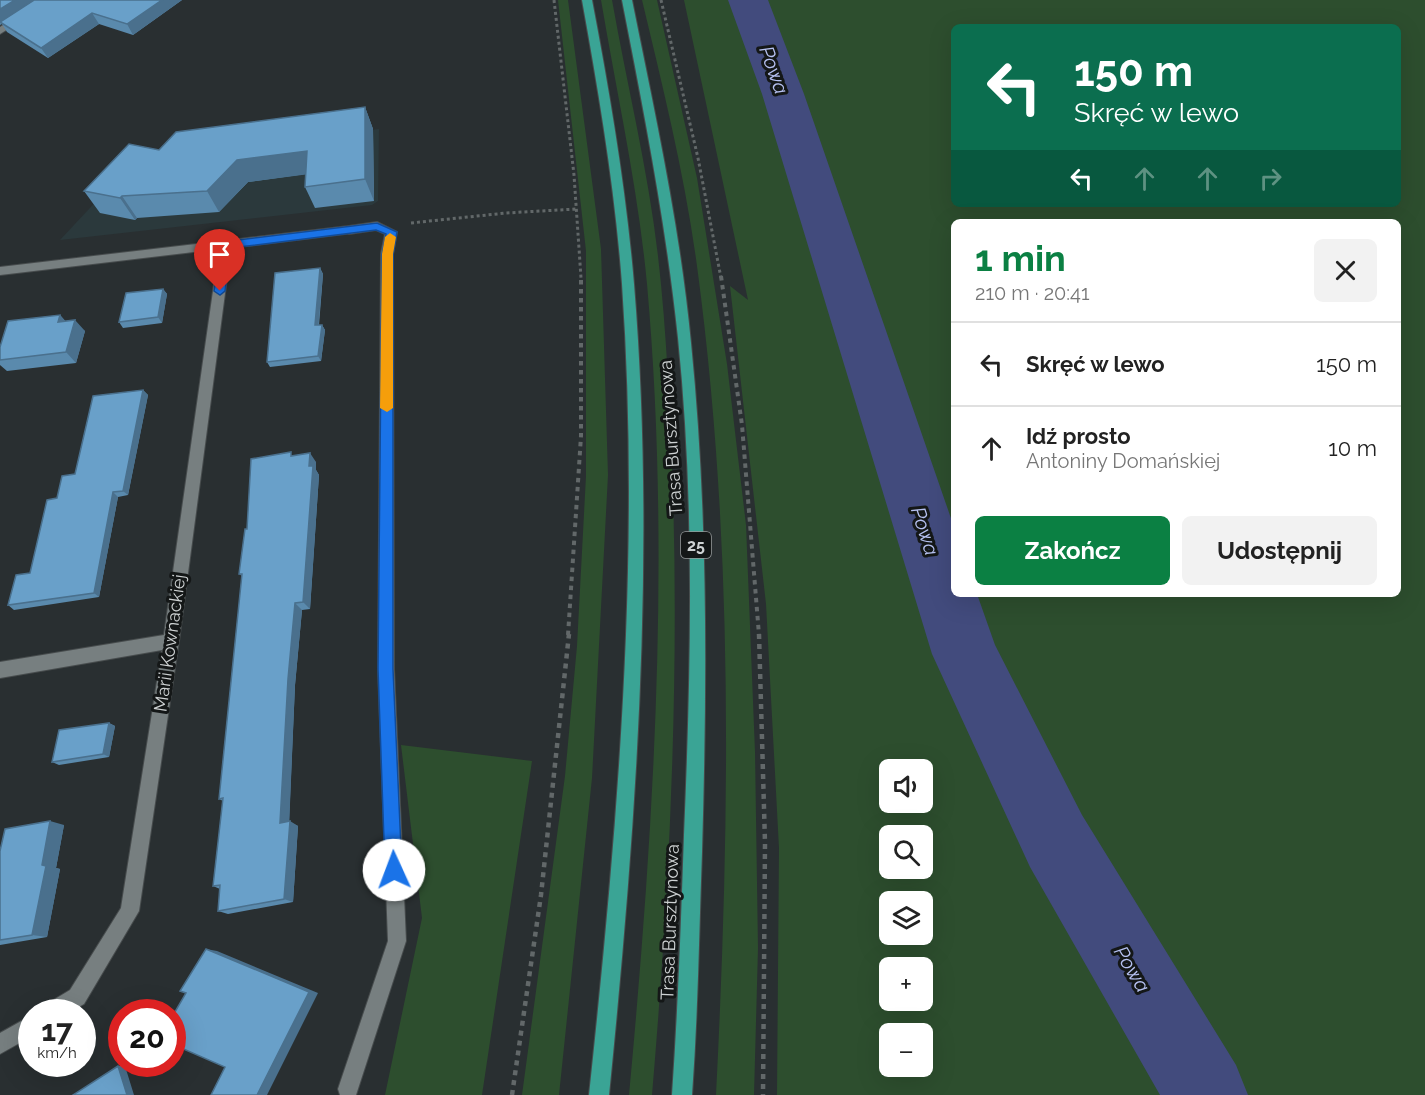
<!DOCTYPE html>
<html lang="pl">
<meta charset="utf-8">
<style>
:root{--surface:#fff;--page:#f2f2f2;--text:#222;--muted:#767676;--line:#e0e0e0;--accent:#0b8043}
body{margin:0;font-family:Raleway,sans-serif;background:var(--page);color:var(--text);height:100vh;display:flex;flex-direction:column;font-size:22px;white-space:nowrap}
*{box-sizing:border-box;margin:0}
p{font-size:20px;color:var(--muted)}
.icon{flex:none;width:33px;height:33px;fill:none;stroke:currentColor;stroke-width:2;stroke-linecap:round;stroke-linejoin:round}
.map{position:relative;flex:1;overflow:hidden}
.drawer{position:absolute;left:951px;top:219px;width:450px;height:378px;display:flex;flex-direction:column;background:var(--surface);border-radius:9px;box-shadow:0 6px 24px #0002}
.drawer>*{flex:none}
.top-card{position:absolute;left:951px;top:24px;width:450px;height:183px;border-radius:9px;box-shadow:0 6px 24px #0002;background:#0b6e4f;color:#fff;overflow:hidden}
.fabs{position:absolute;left:879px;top:759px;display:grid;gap:12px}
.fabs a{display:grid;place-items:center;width:54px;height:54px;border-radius:9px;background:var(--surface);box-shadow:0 6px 24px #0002;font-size:30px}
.speed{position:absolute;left:18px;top:999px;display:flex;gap:12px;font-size:30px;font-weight:700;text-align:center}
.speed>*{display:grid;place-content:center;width:78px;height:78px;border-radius:50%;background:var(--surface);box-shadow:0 6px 24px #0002;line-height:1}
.speed small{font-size:15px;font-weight:400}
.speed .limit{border:9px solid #d22;background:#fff;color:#111}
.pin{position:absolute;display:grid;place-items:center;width:51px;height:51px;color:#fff;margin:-62px -26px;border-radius:50% 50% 50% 0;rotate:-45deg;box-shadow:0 0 6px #0007}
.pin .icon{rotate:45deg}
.me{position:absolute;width:66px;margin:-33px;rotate:358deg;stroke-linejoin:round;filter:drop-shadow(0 0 4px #0008)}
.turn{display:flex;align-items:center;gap:21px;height:126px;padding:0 24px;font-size:27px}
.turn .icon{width:78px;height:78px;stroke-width:2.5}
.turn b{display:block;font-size:42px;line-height:51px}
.lanes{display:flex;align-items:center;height:57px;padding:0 24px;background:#0003;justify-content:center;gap:30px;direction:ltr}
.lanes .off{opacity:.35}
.round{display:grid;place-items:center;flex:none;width:63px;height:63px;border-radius:9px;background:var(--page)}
.head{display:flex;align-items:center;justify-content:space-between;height:102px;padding:0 24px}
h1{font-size:36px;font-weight:700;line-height:45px;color:var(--accent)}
.button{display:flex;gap:12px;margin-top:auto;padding:12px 24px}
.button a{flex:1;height:69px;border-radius:9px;background:var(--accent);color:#fff;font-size:24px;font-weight:700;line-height:69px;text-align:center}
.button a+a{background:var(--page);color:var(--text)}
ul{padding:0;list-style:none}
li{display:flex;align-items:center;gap:18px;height:84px;padding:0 24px;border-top:2px solid var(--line)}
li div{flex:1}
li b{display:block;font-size:22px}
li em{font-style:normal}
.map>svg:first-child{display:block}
.built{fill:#2b393c}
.green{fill:#2d4e2e;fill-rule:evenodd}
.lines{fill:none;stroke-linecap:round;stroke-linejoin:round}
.river{fill:#424b7d;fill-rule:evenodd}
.lane-casing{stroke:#474c4d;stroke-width:2}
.street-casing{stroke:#474c4d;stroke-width:2}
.primary-casing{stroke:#474c4d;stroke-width:2}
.path-far2{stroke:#626869;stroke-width:3;stroke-dasharray:3 3;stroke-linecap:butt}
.path-far1{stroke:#626869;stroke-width:4;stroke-dasharray:4.5 4.5;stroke-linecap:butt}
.path{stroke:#626869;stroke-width:4.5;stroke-dasharray:5 5;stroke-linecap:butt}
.lane{fill:#777f80;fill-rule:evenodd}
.street{fill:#777f80;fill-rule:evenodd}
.primary{fill:#3aa495;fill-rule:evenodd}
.wall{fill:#5a8aad}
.shaded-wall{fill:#4a708d}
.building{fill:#69a0c9;stroke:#4a708d;stroke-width:1.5}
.route{fill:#1a73e8;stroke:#114b97;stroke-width:1.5}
.slow{fill:#f59e0b}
.labels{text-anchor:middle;stroke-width:6;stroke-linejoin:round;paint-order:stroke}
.shield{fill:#141717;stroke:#969a9b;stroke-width:1.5}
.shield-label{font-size:16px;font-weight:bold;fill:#ced2d3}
.street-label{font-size:18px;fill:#ced2d3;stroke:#141717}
.water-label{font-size:20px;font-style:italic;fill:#b6c1f1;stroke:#141717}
</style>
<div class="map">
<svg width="1425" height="1095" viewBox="0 0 1425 1095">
<rect width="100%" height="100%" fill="#292f31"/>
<path class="built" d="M379 129 378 201 372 205 60 240 132 163 187 151Z"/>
<path class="green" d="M558 0H568L601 249 608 475 592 778 559 1095H522L565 776 577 646 586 476V251Z
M601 0H612C627 85 648 169 658 256 667 334 670 414 673 493 679 694 669 895 652 1095H629C654 826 671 553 647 284 638 188 617 95 601 0Z
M642 0H657L697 178 727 364 746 525 755 752 758 948 754 1095H716C730 818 734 541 697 266 685 176 663 88 642 0Z
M684 0H1425V1095H777L779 848 766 604 730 286 748 300ZM954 27H1398V204H954ZM954 222H1398V594H954ZM890 770H922V802H890ZM890 836H922V868H890ZM890 902H922V934H890ZM890 968H922V1000H890ZM890 1034H922V1066H890Z
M401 745 532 761 482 1095H385L422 918Z"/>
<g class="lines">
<path class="river" d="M728 0H768L804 94 954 527V594H977L995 645 1082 815 1236 1065 1248 1095H1160L1030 867 932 654 762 94Z"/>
<defs>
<path id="lane" d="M377 222 397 232 393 254 394 669 406 941 356 1095H340L338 1089 388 941 378 669 381 254 385 234 376 230 349 234 343 230 349 226Z"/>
<path id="street" d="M42 0H54L0 34V27Z
M349 226 355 230 353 233 231 248 179 641 139 911 84 1004 70 1012H42L45 1005 70 990 121 908 162 650 0 678V662L164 635 219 249 0 275V267Z
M32 1015V1036L0 1054V1033Z"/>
<path id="primary" d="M582 0H592C610 94 626 189 634 284 656 555 636 826 609 1095H589C618 826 641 555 622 284 615 189 599 94 582 0Z
M622 0H632C655 114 680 227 691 343 708 512 707 682 702 852 699 933 698 1014 692 1095H672C678 1009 681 922 684 835 691 670 695 503 678 338 666 224 644 112 622 0Z"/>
</defs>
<use href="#lane" class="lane-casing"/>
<use href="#street" class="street-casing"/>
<use href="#primary" class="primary-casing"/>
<path class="path-far2" d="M554 0 574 175 581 278
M661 0 698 158 721 278
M411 223 506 213 576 209"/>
<path class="path-far1" d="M721 276 742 425 759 635
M568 635 581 436V276"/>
<path class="path" d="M759 634 765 843 763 1095
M512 1095 541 895 569 634"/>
<use href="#lane" class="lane"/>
<use href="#street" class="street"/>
<use href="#primary" class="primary"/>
</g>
<path class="wall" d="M0 0H182L133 35 99 24 48 58 7 32 2 24 0 25Z
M365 107 373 129 374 201 315 208 305 187 306 174 248 182 219 212 137 218 135 220 100 213 84 191Z
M320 268 323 274 319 325H322L325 330 321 361 270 367 267 362Z
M163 289 167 294 162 323 123 328 119 322Z
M60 315 65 321 85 331 76 363 7 371 0 365V360Z
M143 390 148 395 128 495 118 497 99 597 14 610 8 605 30 573 57 498 75 474Z
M294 456 316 462V470L319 475 310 609 302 610 295 685 289 822 298 826 293 902 228 914 218 911 220 889 213 886 223 801 219 799 242 576 239 574 247 529Z
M109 723 115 726 109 757 59 765 52 762Z
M64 825 56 868 60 869 47 937 0 945V851Z"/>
<path class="shaded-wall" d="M15 0H38L0 22V9Z
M162 0H182L133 35 127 24Z
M92 13 99 24 48 58 41 48Z
M365 107 373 129 374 201 365 179Z
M307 151 317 173 248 182 219 212 207 191 237 160Z
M122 196 137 218 135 220 120 198Z
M320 268 323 274 318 331 315 325Z
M163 289 167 294 162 323 158 317Z
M60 315 70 326 58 322Z
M75 320 85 331 76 363 66 352Z
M322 325 325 330 321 361 318 356Z
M143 390 148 395 128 495 123 491Z
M310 453 316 462V470L319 475 310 609 303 602Z
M113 492 118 497 99 597 94 593Z
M295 603 302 610 295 685 289 828 280 823 288 679Z
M109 723 115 726 109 757 103 754Z
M50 821 64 825 56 868 60 869 47 937 32 935 42 865Z
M290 821 298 826 293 902 284 899Z
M206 949 217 951 318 993 267 1095H257Z
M118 1066H125L134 1095H127Z"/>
<path class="building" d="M0 0H15L0 9Z
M34 0H162L127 24 92 13 41 48 0 22Z
M365 107V179L305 187 307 151 237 160 207 191 122 196 120 198 84 191 129 144 159 150 176 132Z
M320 268 315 325H322L318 356 267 362 275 273Z
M163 289 158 317 119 322 126 293Z
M60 315 58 322 75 320 66 352 0 360V347L8 321Z
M143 390 123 491 113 492 94 593 8 605 16 575 30 573 47 500 57 498 62 476 75 474 93 396Z
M291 452V456L310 453 309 466H313L303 602 295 603 288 679 280 823 290 821 284 899 218 911 220 885 213 886 223 798 219 799 242 574H239L245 529H247L251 459Z
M109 723 103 754 52 762 59 730Z
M50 821 42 865 46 866 32 935 0 940V851L5 829Z
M206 949 309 992 257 1095H211L225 1067 172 1044V1017L186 993 180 991Z
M118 1066 127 1095H73Z"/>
<path class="route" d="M377 223 397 232 393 254V669L402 870 399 876 394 878 388 876 385 870 378 669 382 254 386 234 376 230 231 248 225 291 220 295 214 291 222 242Z"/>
<path class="slow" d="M390 233 396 237 393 254V408L387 412 380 408 382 254 385 237Z"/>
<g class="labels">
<rect class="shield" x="681" y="532" width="30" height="26" rx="4.5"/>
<g class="shield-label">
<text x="696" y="551">25</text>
</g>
<g class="street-label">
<text transform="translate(671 438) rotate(-94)" y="6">Trasa Bursztynowa</text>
<text transform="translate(170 643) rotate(-82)" y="6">Marii Kownackiej</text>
<text transform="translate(670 922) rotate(-88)" y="6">Trasa Bursztynowa</text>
</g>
<g class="water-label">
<text transform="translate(774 70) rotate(70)" y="7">Powa</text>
<text transform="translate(925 531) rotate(72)" y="7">Powa</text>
<text transform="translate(1132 969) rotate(59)" y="7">Powa</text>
</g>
</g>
</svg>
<div class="fabs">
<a><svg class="icon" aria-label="sound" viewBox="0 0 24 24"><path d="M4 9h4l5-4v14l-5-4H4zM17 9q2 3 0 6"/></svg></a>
<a><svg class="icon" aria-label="search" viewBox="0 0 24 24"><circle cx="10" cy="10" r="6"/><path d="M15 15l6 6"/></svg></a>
<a><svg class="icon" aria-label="layers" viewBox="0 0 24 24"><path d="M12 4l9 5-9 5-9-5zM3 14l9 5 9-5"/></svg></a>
<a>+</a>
<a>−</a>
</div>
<div class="speed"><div>17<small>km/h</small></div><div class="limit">20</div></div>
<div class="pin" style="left:220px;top:291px;background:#d93025"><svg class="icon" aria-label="arrive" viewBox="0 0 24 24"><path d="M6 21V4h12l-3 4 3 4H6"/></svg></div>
<svg class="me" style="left:394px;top:870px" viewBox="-20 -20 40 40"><circle r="19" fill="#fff"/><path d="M0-13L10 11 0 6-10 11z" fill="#1a73e8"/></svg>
<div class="top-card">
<div class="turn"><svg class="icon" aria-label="left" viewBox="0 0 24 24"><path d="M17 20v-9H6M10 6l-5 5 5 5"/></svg><div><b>150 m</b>Skręć w lewo</div></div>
<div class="lanes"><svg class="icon" aria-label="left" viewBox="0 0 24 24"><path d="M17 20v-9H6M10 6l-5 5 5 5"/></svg><svg class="icon off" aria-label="ahead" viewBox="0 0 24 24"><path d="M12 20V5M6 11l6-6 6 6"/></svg><svg class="icon off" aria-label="ahead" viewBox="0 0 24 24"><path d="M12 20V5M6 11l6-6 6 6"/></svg><svg class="icon off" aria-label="right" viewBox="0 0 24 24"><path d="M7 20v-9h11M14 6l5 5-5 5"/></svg></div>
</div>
<section class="drawer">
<div class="head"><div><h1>1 min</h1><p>210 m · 20:41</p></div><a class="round"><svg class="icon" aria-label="close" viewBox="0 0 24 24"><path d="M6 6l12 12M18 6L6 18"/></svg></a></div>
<ul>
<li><svg class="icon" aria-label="left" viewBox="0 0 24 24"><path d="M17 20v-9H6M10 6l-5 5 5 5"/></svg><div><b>Skręć w lewo</b></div><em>150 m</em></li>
<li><svg class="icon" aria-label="ahead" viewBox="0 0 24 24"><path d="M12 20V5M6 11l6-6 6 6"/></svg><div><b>Idź prosto</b><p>Antoniny Domańskiej</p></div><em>10 m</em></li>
</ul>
<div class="button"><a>Zakończ</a><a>Udostępnij</a></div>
</section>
</div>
